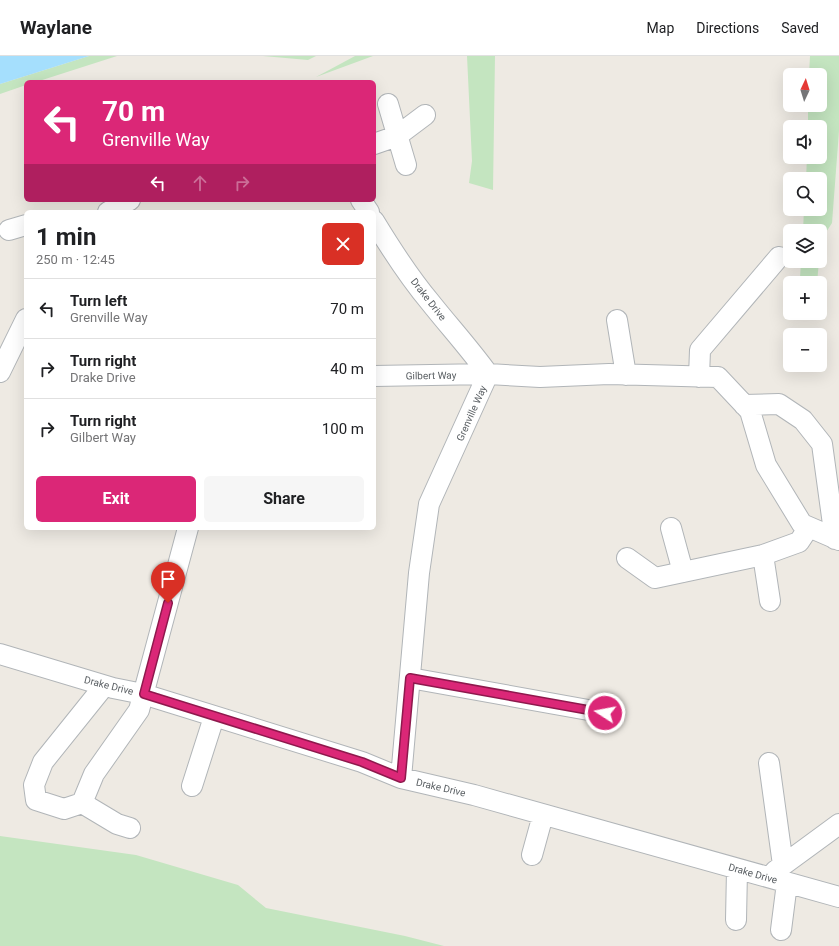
<!DOCTYPE html>
<meta charset="utf-8">
<style>
:root{--surface:#fff;--page:#f6f6f6;--text:#202124;--muted:#757577;--line:#e0e0e0;--accent:#db2777}
body{margin:0;font-family:Roboto,sans-serif;background:var(--page);color:var(--text);height:100vh;display:flex;flex-direction:column;font-size:15px;white-space:nowrap}
*{box-sizing:border-box;margin:0}
p{font-size:13px;color:var(--muted)}
.icon{flex:none;width:22px;height:22px;fill:none;stroke:currentColor;stroke-width:2;stroke-linecap:round;stroke-linejoin:round}
.map{position:relative;flex:1;overflow:hidden}
.drawer{position:absolute;left:24px;top:154px;width:352px;height:320px;display:flex;flex-direction:column;background:var(--surface);border-radius:6px;box-shadow:0 4px 16px #0002}
.drawer>*{flex:none}
.banner{position:absolute;left:24px;top:24px;width:352px;height:122px;border-radius:6px;box-shadow:0 4px 16px #0002;background:#db2777;color:#fff;overflow:hidden}
.needle{width:26px;rotate:4deg}
.tools{position:absolute;left:783px;top:12px;display:grid;gap:8px}
.tools a{display:grid;place-items:center;width:44px;height:44px;border-radius:6px;background:var(--surface);box-shadow:0 4px 16px #0002;font-size:20px}
.pin{position:absolute;display:grid;place-items:center;width:34px;height:34px;color:#fff;margin:-41px -17px;border-radius:50% 50% 50% 0;rotate:-45deg;box-shadow:0 0 4px #0007}
.pin .icon{rotate:45deg}
.me{position:absolute;width:44px;margin:-22px;rotate:281deg;stroke-linejoin:round;filter:drop-shadow(0 0 3px #0008)}
.turn{display:flex;align-items:center;gap:14px;height:84px;padding:0 12px;font-size:18px}
.turn .icon{width:52px;height:52px;stroke-width:2.5}
.turn b{display:block;font-size:28px;line-height:34px}
.lanes{display:flex;align-items:center;height:38px;padding:0 12px;background:#0003;justify-content:center;gap:20px;direction:ltr}
.lanes .off{opacity:.35}
.round{display:grid;place-items:center;flex:none;width:42px;height:42px;border-radius:6px;background:var(--page)}
.head{display:flex;align-items:center;justify-content:space-between;height:68px;padding:0 12px}
h1{font-size:24px;font-weight:700;line-height:30px}
.button{display:flex;gap:8px;margin-top:auto;padding:8px 12px}
.button a{flex:1;height:46px;border-radius:6px;background:var(--accent);color:#fff;font-size:16px;font-weight:700;line-height:46px;text-align:center}
.button a+a{background:var(--page);color:var(--text)}
ul{padding:0;list-style:none}
li{display:flex;align-items:center;gap:12px;height:60px;padding:0 12px;border-top:1px solid var(--line)}
li div{flex:1}
li b{display:block;font-size:15px}
li em{font-style:normal}
header{display:flex;align-items:center;gap:24px;box-sizing:border-box;height:56px;padding:0 20px;background:var(--surface);border-bottom:1px solid var(--line)}
header strong{font-size:19px}
nav{display:flex;gap:22px;margin-inline-start:auto;font-size:14px}
.map>svg:first-child{display:block}
.green{fill:#c4e5c0}
.water{fill:#a5dffd}
.lines{fill:none;stroke-linecap:round;stroke-linejoin:round}
.minor-casing{stroke:#b1b5b8;stroke-width:22}
.minor{stroke:#fff;stroke-width:20}
.route-casing{stroke:#8e194d;stroke-width:10}
.route{stroke:#db2777;stroke-width:7}
.labels{text-anchor:middle;stroke-width:4;stroke-linejoin:round;paint-order:stroke}
.street-label{font-size:10px;fill:#5b6064;stroke:#fff}
</style>
<header>
<strong>Waylane</strong>
<nav><a>Map</a><a>Directions</a><a>Saved</a></nav>
</header>
<div class="map">
<svg width="839" height="890" viewBox="0 0 839 890">
<rect width="100%" height="100%" fill="#eeeae3"/>
<path class="green" d="M89 0H117L36 26H26V29L0 38V28Z
M263 0H316L308 4Z
M355 0H373L316 21Z
M467 0H495L493 134 469 127 472 105Z
M810 0H839V75L832 167 821 184 820 196V175H803L804 153H820V123H806L807 101H820V71H808V49H820V19H809Z
M801 205H819L817 227 800 222Z
M0 780 136 799 238 829 266 852 405 880 444 890H0Z"/>
<path class="water" d="M0 0H89L0 28Z"/>
<g class="lines">
<defs>
<path id="minor" d="M388 48 406 109
M374 88 397 80 425 59
M361 144 369 156
M108 156 130 144
M374 165C391 193 409 221 430 246 449 270 470 293 488 318
M9 174 26 169
M617 264 626 319
M0 316 26 263
M374 320 488 318
M699 321 700 294 779 201
M744 349 779 348 803 364 822 388 835 483
M671 472 683 516
M763 499 770 545
M627 502 655 522 763 499 799 486 809 471
M0 598 113 632 143 638 362 706 401 722 474 739 839 841
M410 622 605 657
M104 630 43 706 34 729 36 744 64 753 82 747 117 768 130 772
M769 707 783 809
M401 722 419 517 429 448 488 318 540 321 609 318 718 321 750 355 766 409 802 468 839 484
M192 730 214 661
M82 747 94 718 139 654 188 472
M532 799 543 759
M775 815 839 768
M736 864 737 814
M781 874 787 827"/>
</defs>
<use href="#minor" class="minor-casing"/>
<use href="#minor" class="minor"/>
</g>
<g class="lines">
<defs>
<path id="route" d="M168 547 144 638 362 706 401 722 410 622 605 657"/>
</defs>
<use href="#route" class="route-casing"/>
<use href="#route" class="route"/>
</g>
<g class="labels">
<g class="street-label">
<text transform="translate(429 243) rotate(52)" y="4">Drake Drive</text>
<text transform="translate(431 319) rotate(-1)" y="4">Gilbert Way</text>
<text transform="translate(471 357) rotate(-66)" y="4">Grenville Way</text>
<text transform="translate(109 629) rotate(14)" y="4">Drake Drive</text>
<text transform="translate(441 731) rotate(13)" y="4">Drake Drive</text>
<text transform="translate(753 817) rotate(16)" y="4">Drake Drive</text>
</g>
</g>
</svg>
<div class="tools">
<a><svg class="needle" viewBox="-14 -14 28 28"><path d="M0-13l5 13h-10z" fill="#e53935"/><path d="M0 13l5-13h-10z" fill="#757577"/></svg></a>
<a><svg class="icon" aria-label="sound" viewBox="0 0 24 24"><path d="M4 9h4l5-4v14l-5-4H4zM17 9q2 3 0 6"/></svg></a>
<a><svg class="icon" aria-label="search" viewBox="0 0 24 24"><circle cx="10" cy="10" r="6"/><path d="M15 15l6 6"/></svg></a>
<a><svg class="icon" aria-label="layers" viewBox="0 0 24 24"><path d="M12 4l9 5-9 5-9-5zM3 14l9 5 9-5"/></svg></a>
<a>+</a>
<a>−</a>
</div>
<div class="pin" style="left:168px;top:547px;background:#d93025"><svg class="icon" aria-label="arrive" viewBox="0 0 24 24"><path d="M6 21V4h12l-3 4 3 4H6"/></svg></div>
<svg class="me" style="left:605px;top:657px" viewBox="-20 -20 40 40"><circle r="17" fill="#db2777" stroke="#fff" stroke-width="3"/><path d="M0-11L8 9 0 5-8 9z" fill="#fff"/></svg>
<div class="banner">
<div class="turn"><svg class="icon" aria-label="left" viewBox="0 0 24 24"><path d="M17 20v-9H6M10 6l-5 5 5 5"/></svg><div><b>70 m</b>Grenville Way</div></div>
<div class="lanes"><svg class="icon" aria-label="left" viewBox="0 0 24 24"><path d="M17 20v-9H6M10 6l-5 5 5 5"/></svg><svg class="icon off" aria-label="ahead" viewBox="0 0 24 24"><path d="M12 20V5M6 11l6-6 6 6"/></svg><svg class="icon off" aria-label="right" viewBox="0 0 24 24"><path d="M7 20v-9h11M14 6l5 5-5 5"/></svg></div>
</div>
<section class="drawer">
<div class="head"><div><h1>1 min</h1><p>250 m · 12:45</p></div><a class="round" style="background:#d93025;color:#fff"><svg class="icon" aria-label="close" viewBox="0 0 24 24"><path d="M6 6l12 12M18 6L6 18"/></svg></a></div>
<ul>
<li><svg class="icon" aria-label="left" viewBox="0 0 24 24"><path d="M17 20v-9H6M10 6l-5 5 5 5"/></svg><div><b>Turn left</b><p>Grenville Way</p></div><em>70 m</em></li>
<li><svg class="icon" aria-label="right" viewBox="0 0 24 24"><path d="M7 20v-9h11M14 6l5 5-5 5"/></svg><div><b>Turn right</b><p>Drake Drive</p></div><em>40 m</em></li>
<li><svg class="icon" aria-label="right" viewBox="0 0 24 24"><path d="M7 20v-9h11M14 6l5 5-5 5"/></svg><div><b>Turn right</b><p>Gilbert Way</p></div><em>100 m</em></li>
</ul>
<div class="button"><a>Exit</a><a>Share</a></div>
</section>
</div>
